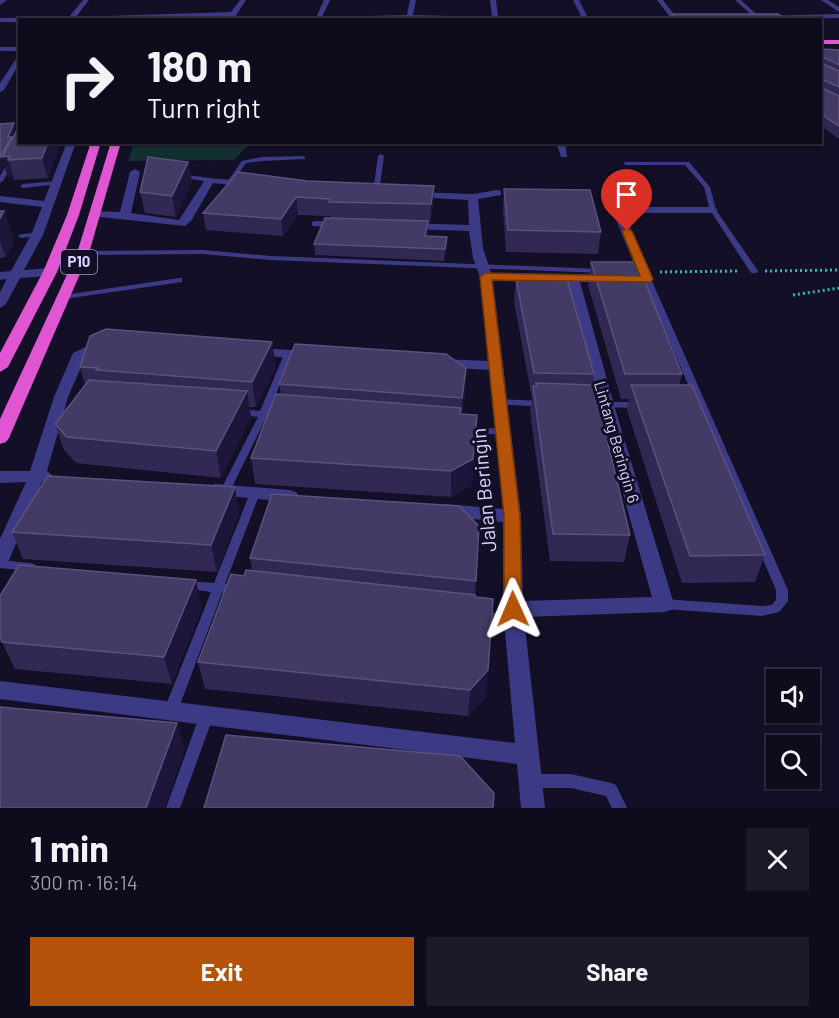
<!DOCTYPE html>
<meta charset="utf-8">
<style>
:root{--surface:#0e0b1c;--page:#1c1929;--text:#f1f3f6;--muted:#9b9ba3;--line:#2e2b3b;--accent:#b45309}
body{margin:0;font-family:Barlow,sans-serif;background:var(--page);color:var(--text);height:100vh;display:flex;flex-direction:column;font-size:22px;white-space:nowrap}
*{box-sizing:border-box;margin:0}
p{font-size:20px;color:var(--muted)}
.icon{flex:none;width:33px;height:33px;fill:none;stroke:currentColor;stroke-width:2;stroke-linecap:round;stroke-linejoin:round}
.map{position:relative;height:808px;overflow:hidden}
.sheet{display:flex;flex-direction:column;background:var(--surface);flex:1}
.sheet>*{flex:none}
.banner{position:absolute;left:18px;top:18px;width:804px;height:126px;border-radius:0px;box-shadow:0 2px 4px #0004,0 0 0 2px var(--line);background:#0e0b1c;color:var(--text);overflow:hidden}
.controls{position:absolute;left:766px;top:669px;display:grid;gap:12px}
.controls a{display:grid;place-items:center;width:54px;height:54px;border-radius:0px;background:var(--surface);box-shadow:0 2px 4px #0004,0 0 0 2px var(--line);font-size:30px}
.pin{position:absolute;display:grid;place-items:center;width:51px;height:51px;color:#fff;margin:-62px -26px;border-radius:50% 50% 50% 0;rotate:-45deg;box-shadow:0 0 6px #0007}
.pin .icon{rotate:45deg}
.me{position:absolute;width:66px;margin:-33px;rotate:359deg;stroke-linejoin:round;filter:drop-shadow(0 0 4px #0008)}
.turn{display:flex;align-items:center;gap:21px;height:126px;padding:0 30px;font-size:27px}
.turn .icon{width:78px;height:78px;stroke-width:2.5}
.turn b{display:block;font-size:42px;line-height:51px}
.round{display:grid;place-items:center;flex:none;width:63px;height:63px;border-radius:0px;background:var(--page)}
.summary{display:flex;align-items:center;justify-content:space-between;height:102px;padding:0 30px}
h1{font-size:36px;font-weight:700;line-height:45px}
.button{display:flex;gap:12px;margin-top:auto;padding:12px 30px}
.button a{flex:1;height:69px;border-radius:0px;background:var(--accent);color:#fff;font-size:24px;font-weight:700;line-height:69px;text-align:center}
.button a+a{background:var(--page);color:var(--text)}
.map>svg:first-child{display:block}
.green{fill:#12302f}
.lines{fill:none;stroke-linecap:round;stroke-linejoin:round}
.path{stroke:#2fb8b0;stroke-width:3;stroke-dasharray:2 3;stroke-linecap:butt}
.service{fill:#3d3a85;fill-rule:evenodd}
.minor{fill:#3d3a85;fill-rule:evenodd}
.trunk{fill:#e055d1;fill-rule:evenodd}
.wall{fill:#312854}
.shaded-wall{fill:#1d163a}
.building{fill:#433a66;stroke:#5a527e;stroke-width:1.5}
.route{fill:#b45309;stroke:#753606;stroke-width:1.5}
.labels{text-anchor:middle;stroke-width:6;stroke-linejoin:round;paint-order:stroke}
.shield{fill:#130f26;stroke:#9e99be;stroke-width:1.5}
.shield-label{font-size:15px;font-weight:bold;fill:#d9d4ff}
.street-label{font-size:16px;fill:#d9d4ff;stroke:#130f26}
.near-street-label{font-size:20px;fill:#d9d4ff;stroke:#130f26}
</style>
<div class="map">
<svg width="839" height="808" viewBox="0 0 839 808">
<rect width="100%" height="100%" fill="#130f26"/>
<path class="green" d="M134 143H250L234 160 128 161Z"/>
<g class="lines">
<path class="path" d="M765 271 839 270
M660 272 739 271
M793 295 839 288"/>
<path class="service" d="M20 142H24L3 181 0 183V176Z
M381 154 384 156 379 192 376 194 373 192 378 156Z
M303 156 305 157V159L262 161 246 163 232 183 227 182 242 161 262 157Z
M624 162H689L710 187 716 210 758 271 757 273H751L710 210 704 187 685 165H626L624 164Z
M180 174 210 178 213 180 210 182 178 177V175Z
M57 181 59 182V184L23 188 20 186 23 184Z
M37 233 40 235 39 236 21 238 18 236 21 234Z
M203 250 271 256 602 269 606 271 602 273 271 260 203 254 83 255 80 253 83 251Z
M644 277H650L651 279 788 590V601L779 612 762 616 664 609 660 607 658 604 660 601 664 599 762 606 772 605 776 600V590L643 279Z
M179 278H182V282L64 299 60 297 64 295Z
M285 352H288L292 354 269 412 282 414 284 416 279 419 266 418 230 491 229 494H221L220 491 258 417 239 415 234 412 239 409 260 411Z
M499 399 544 401 548 404 544 407 496 404 495 402Z
M602 402H640L645 405 640 408 599 407 597 405Z
M466 427 503 429 508 432 503 435 463 432 461 430Z
M255 489 259 490 260 493 225 584 240 587 242 590 240 593 236 595 222 593 178 710 176 714 171 716 166 714 164 710 211 592 183 588 181 585 183 582 187 581 214 583 250 493 251 490Z
M0 560 30 563 34 564 36 567 34 570 30 571 0 568Z
M480 611 514 614 518 616 520 619 518 622 514 624 480 621 476 619 474 616 476 613Z
M206 711 211 713 213 717 180 808H166L199 717 201 713Z
M532 774H571L611 783 616 785 627 808H612L606 796 571 788H532L527 786 525 781 527 776Z"/>
<path class="minor" d="M0 0H7L0 5Z
M83 0H89L76 17 231 12 240 0H246L233 20H226L229 16 20 20V22H0V18L69 17Z
M324 0H330L322 17 407 15 410 0H416L413 15 492 17 490 0H496L498 17 529 20H315Z
M573 0H579L589 20H583Z
M657 0H663L676 17 695 18 626 20 670 17Z
M735 0H741L758 16 839 14V18L756 19Z
M821 0H828L839 7V12Z
M0 47H20V51H0Z
M20 53V62L4 90 0 92V83Z
M67 142H76L43 235 24 270 50 268 56 272 50 276 20 278 6 304 0 308V292L7 279 0 280V272L11 271 31 235 42 207 0 202V196L44 201Z
M556 142H565L567 157H561Z
M135 169 140 172 131 213 179 220 206 178 250 181 255 184 250 187 213 183 191 221 185 226 91 216 90 214 95 211 120 212 130 172Z
M497 190 501 191V195L478 199 483 248 491 273 639 275 607 198 608 196H616L621 207H713L718 210 713 213H624L653 279 647 283 580 282 614 405 674 604 671 610 664 612 524 617 545 808H521L517 764 0 699V681L515 743 503 609V522L445 516 439 514 436 510 439 506 445 504 503 509 489 370 442 367 435 363 442 359 488 361 480 277 473 258 469 231 408 229 403 226 408 223 469 225 468 200 415 197 411 196V192L473 194ZM493 281 568 282 598 405 652 597 523 601 521 516Z
M316 221 342 222 347 225 342 228 312 226V222Z
M103 339 110 343 86 356 68 397 47 471 53 476 51 480 42 482 9 560 7 565 0 567V539L26 482 0 483V471H30L54 397 73 353Z
M256 348 310 351 317 355 310 359 251 355 249 352Z
M215 484 290 490 296 492 299 496 296 500 290 502 209 494 207 490 209 486Z"/>
<path class="trunk" d="M820 40H839V44H820Z
M91 142H101L79 215 57 272 8 367 0 372V353L43 272 67 215Z
M111 142H121L89 253 9 438 6 442 0 444V419L77 253Z"/>
</g>
<path class="wall" d="M672 14 787 20H672Z
M820 39 823 41 821 49 839 50V139L820 125Z
M14 123 16 132 60 144 48 178 14 180 13 176 8 177 4 165 0 173V124Z
M188 162 192 182 176 217 145 213 140 192Z
M307 181 434 186V203L430 222H428V236L447 248 444 261 315 255 314 244 330 218V216L298 215 283 236 206 230 203 213Z
M504 189 601 232 598 254 506 252 503 210Z
M0 211H4L14 241 6 257 0 258Z
M591 262 682 374 679 385 765 555 755 582 682 583 627 410 629 399H621L588 285Z
M516 279 594 374 593 384 630 535 624 562 550 561 530 411 532 398 514 302Z
M80 367H276L256 407H249L251 417 221 478 76 463 64 450 55 424 85 385Z
M466 368 465 393 462 415H477L472 485 451 497 255 484 251 458 281 394 279 384Z
M235 487 239 514 217 572 23 559 12 532Z
M479 526 475 597 486 697 468 716 205 689 198 662 244 576 252 571 250 558Z
M202 607 172 684 15 669 0 638Z"/>
<path class="shaded-wall" d="M14 123 17 133 8 160 13 176 8 177 4 165 0 173V157Z
M48 142H59L60 144 48 178 42 158Z
M188 162 192 182 176 217 172 196Z
M434 186V203L430 222 431 204Z
M296 197 298 215 283 236 281 219Z
M4 211 14 241 6 257 0 241V218Z
M428 221V232L425 247V236Z
M447 237V248L444 261 445 249Z
M272 342 276 367 256 407 252 382Z
M466 368 465 393 461 424 462 398Z
M247 391 251 417 221 478 216 451Z
M477 415 472 485 451 497V471Z
M235 487 239 514 217 572 211 545Z
M196 580 202 607 172 684 164 657Z
M488 670 486 697 468 716 470 690Z
M177 723 185 749 165 808H146Z"/>
<path class="building" d="M672 14H778L787 20H679Z
M820 46 821 49 839 50V65L821 56V63L839 71V87L821 79 822 88 839 96V126L820 113Z
M14 123 8 137H12L0 157V124Z
M19 127 20 142H48L42 158 8 160 9 156 2 157Z
M148 157 188 162 172 196 140 192Z
M238 172 307 181 434 186 431 204 329 202 330 199 296 197 281 219 203 213Z
M504 189 590 190 601 232 508 230Z
M0 211H4L0 218Z
M325 218 428 221 425 236 447 237 445 249 314 244Z
M591 262H637L682 374H625Z
M516 279H567L594 374 534 373Z
M106 329 272 342 252 382 96 370 98 368 80 367 90 336Z
M295 344 446 354 466 368 462 398 279 384Z
M89 380 247 391 216 451 67 437 55 424Z
M536 383 594 385 630 535 553 534 533 386H537Z
M631 385H692L765 555 690 556Z
M276 394 461 408 460 414 477 415 473 459 451 471 251 458Z
M48 476 235 487 211 545 12 532Z
M272 494 459 506 479 526 476 581 250 558Z
M19 565 196 580 164 657 2 642 0 638V596Z
M246 570 475 595V597L493 599 488 670 470 690 198 662 231 574 244 576Z
M0 707 177 723 146 808H0Z
M226 735 460 756 494 793 493 808H204Z"/>
<path class="route" d="M627 228 632 231 653 279 651 282 492 280 520 516 522 609 519 614 513 616 507 614 504 609V516L480 277 486 273 640 276 622 231Z"/>
<g class="labels">
<rect class="shield" x="61" y="250" width="36" height="24" rx="4.5"/>
<g class="shield-label">
<text x="79" y="267">P10</text>
</g>
<g class="street-label">
<text transform="translate(617 442) rotate(74)" y="6">Lintang Beringin 6</text>
</g>
<g class="near-street-label">
<text transform="translate(484 490) rotate(-95)" y="7">Jalan Beringin</text>
</g>
</g>
</svg>
<div class="controls">
<a><svg class="icon" aria-label="sound" viewBox="0 0 24 24"><path d="M4 9h4l5-4v14l-5-4H4zM17 9q2 3 0 6"/></svg></a>
<a><svg class="icon" aria-label="search" viewBox="0 0 24 24"><circle cx="10" cy="10" r="6"/><path d="M15 15l6 6"/></svg></a>
</div>
<div class="pin" style="left:627px;top:231px;background:#d93025"><svg class="icon" aria-label="arrive" viewBox="0 0 24 24"><path d="M6 21V4h12l-3 4 3 4H6"/></svg></div>
<svg class="me" style="left:513px;top:609px" viewBox="-20 -20 40 40"><path d="M0-17L14 15 0 8-14 15z" fill="#b45309" stroke="#fff" stroke-width="4"/></svg>
<div class="banner">
<div class="turn"><svg class="icon" aria-label="right" viewBox="0 0 24 24"><path d="M7 20v-9h11M14 6l5 5-5 5"/></svg><div><b>180 m</b>Turn right</div></div>
</div>
</div>
<section class="sheet">
<div class="summary"><div><h1>1 min</h1><p>300 m · 16:14</p></div><a class="round"><svg class="icon" aria-label="close" viewBox="0 0 24 24"><path d="M6 6l12 12M18 6L6 18"/></svg></a></div>
<div class="button"><a>Exit</a><a>Share</a></div>
</section>
